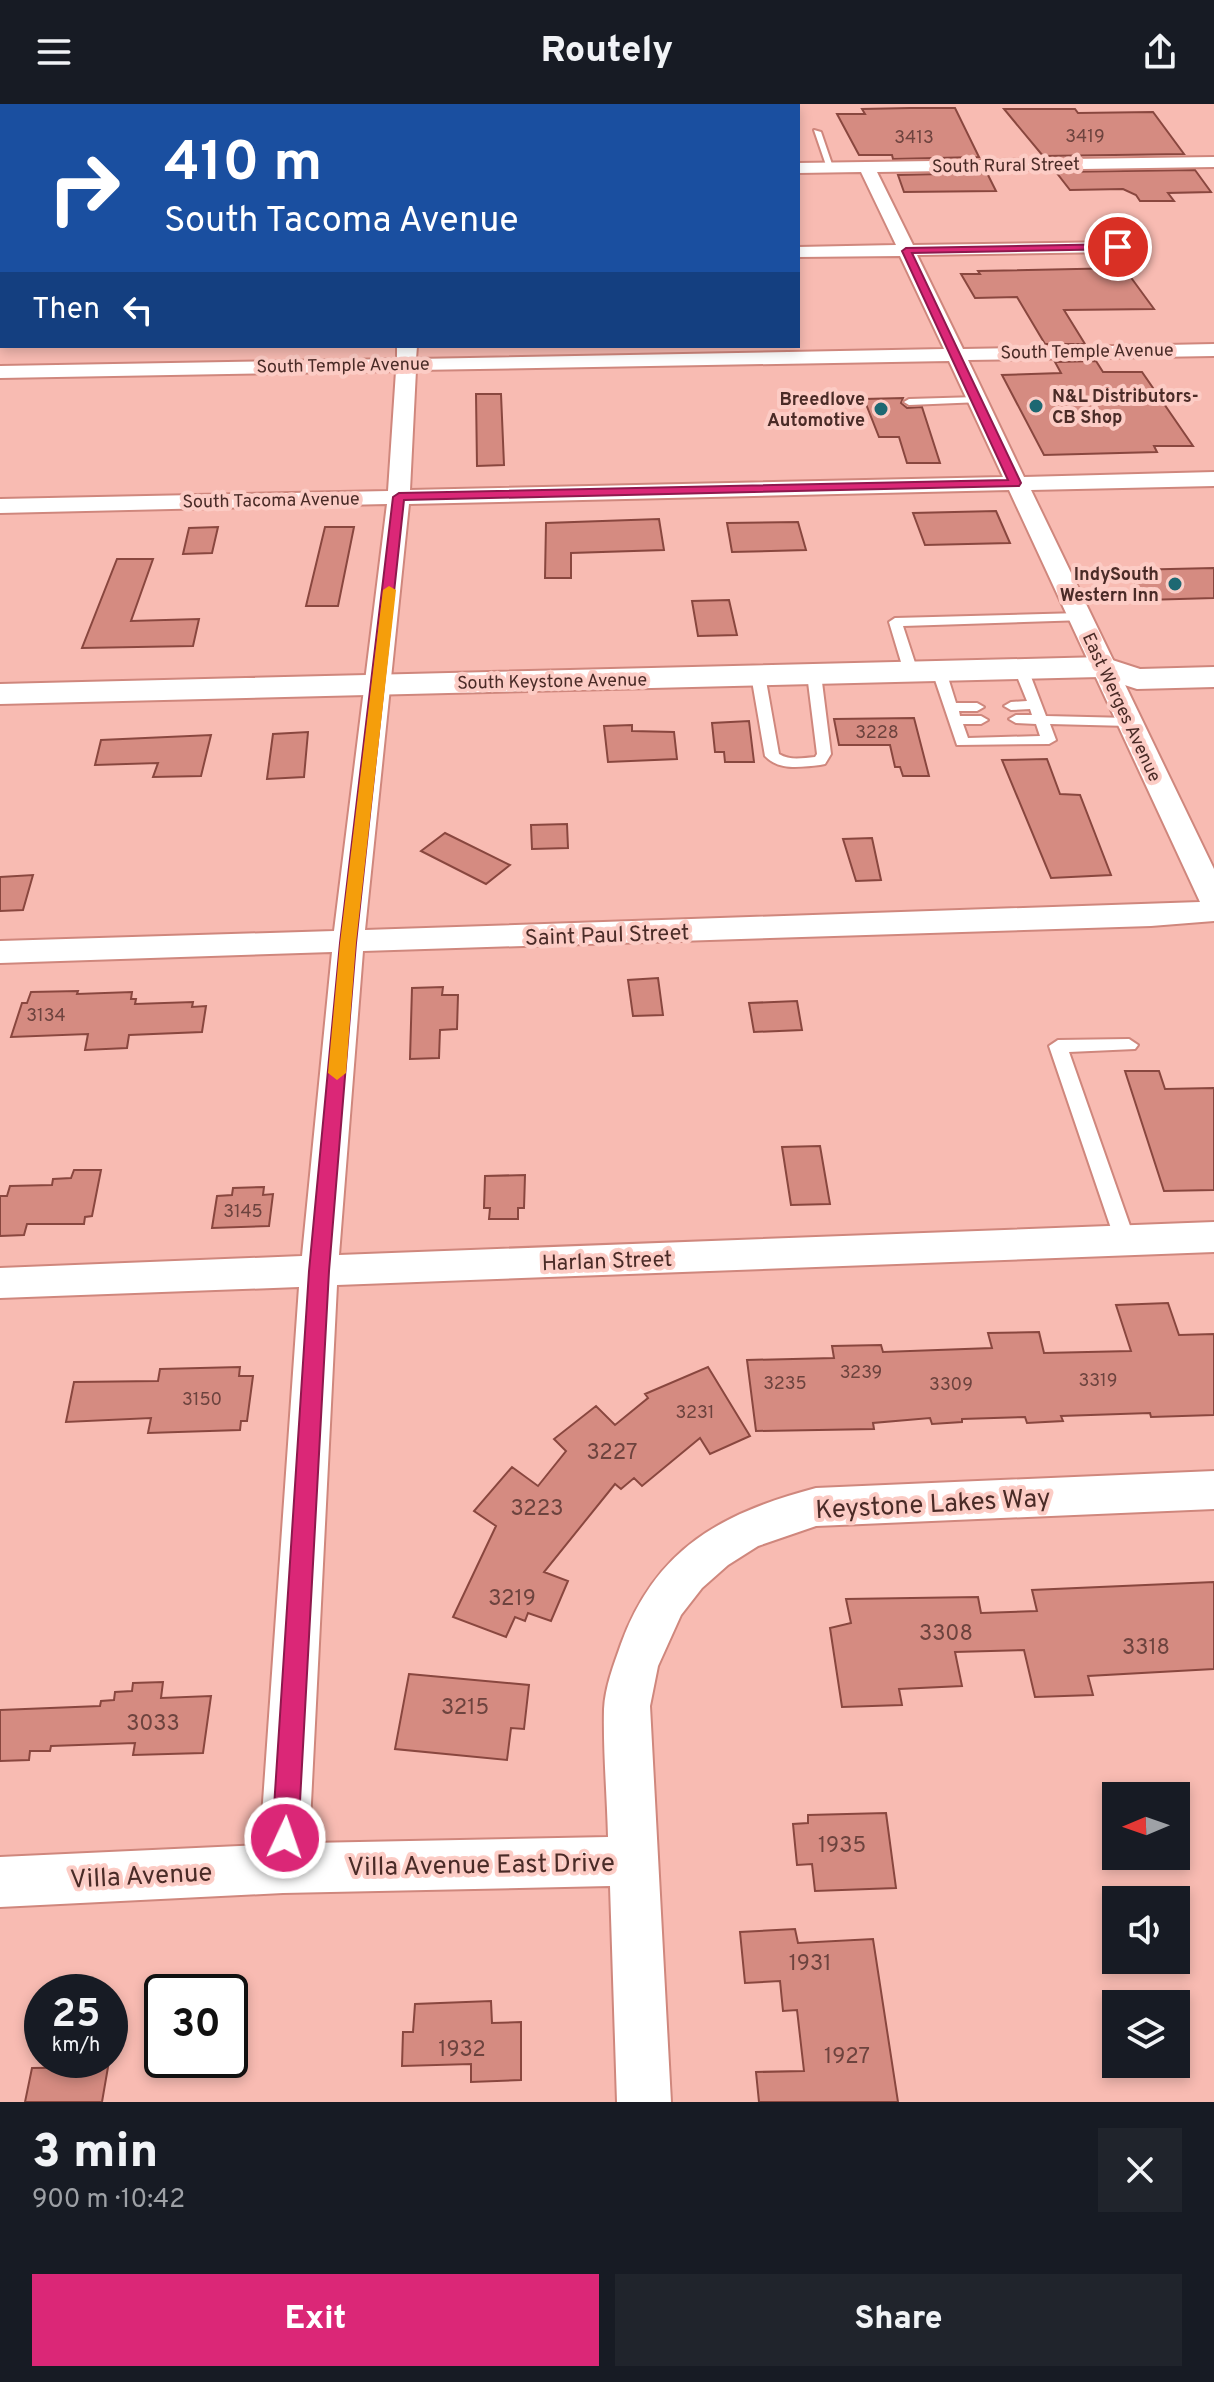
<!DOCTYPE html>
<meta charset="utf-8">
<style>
:root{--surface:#171b24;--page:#20242c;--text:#f1f3f6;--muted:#9ea1a6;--accent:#db2777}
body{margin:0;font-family:Overpass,sans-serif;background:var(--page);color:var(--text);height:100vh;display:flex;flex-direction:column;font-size:30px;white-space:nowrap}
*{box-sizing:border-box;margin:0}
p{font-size:26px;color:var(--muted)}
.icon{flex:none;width:44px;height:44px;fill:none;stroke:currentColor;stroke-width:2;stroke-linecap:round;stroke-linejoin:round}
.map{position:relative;height:1998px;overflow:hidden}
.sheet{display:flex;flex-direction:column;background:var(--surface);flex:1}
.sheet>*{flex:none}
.hud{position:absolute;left:0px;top:0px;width:800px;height:244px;box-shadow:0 4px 12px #0003;background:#1a4fa0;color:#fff;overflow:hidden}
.needle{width:52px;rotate:268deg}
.buttons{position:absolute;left:1102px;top:1678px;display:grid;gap:16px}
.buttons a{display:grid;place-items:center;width:88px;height:88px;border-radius:0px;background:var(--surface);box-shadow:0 4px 12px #0003;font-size:40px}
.speed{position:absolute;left:24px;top:1870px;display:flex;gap:16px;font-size:40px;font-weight:700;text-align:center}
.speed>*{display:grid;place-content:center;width:104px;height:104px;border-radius:50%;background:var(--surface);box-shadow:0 4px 12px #0003;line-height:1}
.speed small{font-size:20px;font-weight:400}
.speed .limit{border:4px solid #111;border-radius:12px;background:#fff;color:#111}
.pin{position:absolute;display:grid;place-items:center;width:68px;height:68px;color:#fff;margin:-34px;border:4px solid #fff;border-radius:50%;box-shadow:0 2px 8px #0007}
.me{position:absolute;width:88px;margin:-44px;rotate:3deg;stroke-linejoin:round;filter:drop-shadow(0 0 6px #0008)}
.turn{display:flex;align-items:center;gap:28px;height:168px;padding:0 32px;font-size:36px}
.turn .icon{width:104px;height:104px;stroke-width:2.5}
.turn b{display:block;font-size:56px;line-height:68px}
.then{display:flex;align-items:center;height:76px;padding:0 32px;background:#0003;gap:16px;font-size:30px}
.round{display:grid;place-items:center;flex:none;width:84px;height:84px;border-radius:0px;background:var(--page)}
.summary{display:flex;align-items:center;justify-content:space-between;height:136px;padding:0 32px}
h1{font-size:48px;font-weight:800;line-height:60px}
.primary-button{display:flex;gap:16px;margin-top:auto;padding:16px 32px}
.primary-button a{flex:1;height:92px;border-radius:0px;background:var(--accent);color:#fff;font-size:32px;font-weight:800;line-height:92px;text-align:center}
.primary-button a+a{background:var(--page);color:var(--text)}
header{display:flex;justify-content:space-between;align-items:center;height:104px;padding:0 32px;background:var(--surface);font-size:36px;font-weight:800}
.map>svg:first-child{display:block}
.building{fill:#d58b81;stroke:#89473f;stroke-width:2}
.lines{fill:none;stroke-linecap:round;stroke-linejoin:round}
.service-casing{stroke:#cf877d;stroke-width:4}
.minor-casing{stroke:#cf877d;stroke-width:4}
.secondary-casing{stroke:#cf877d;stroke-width:4}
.service{fill:#fff;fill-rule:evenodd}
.minor{fill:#fff;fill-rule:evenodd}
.secondary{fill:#fff;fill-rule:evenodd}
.route{fill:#db2777;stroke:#8e194d;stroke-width:2}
.slow{fill:#f59e0b}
.poi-dot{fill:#1d6872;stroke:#fcccc5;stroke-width:3}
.labels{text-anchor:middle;stroke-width:8;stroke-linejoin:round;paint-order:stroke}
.number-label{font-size:18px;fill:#6d433e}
.far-street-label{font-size:18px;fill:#4a2b27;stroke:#fcccc5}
.far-poi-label{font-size:18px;font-weight:bold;fill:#4a2b27;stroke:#fcccc5;text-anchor:end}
.street-label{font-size:22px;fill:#4a2b27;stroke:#fcccc5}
.near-number-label{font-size:22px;fill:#6d433e}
.near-street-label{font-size:26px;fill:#4a2b27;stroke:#fcccc5}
</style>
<header><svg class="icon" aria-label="menu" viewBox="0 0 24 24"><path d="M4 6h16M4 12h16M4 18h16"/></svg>Routely<svg class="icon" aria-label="share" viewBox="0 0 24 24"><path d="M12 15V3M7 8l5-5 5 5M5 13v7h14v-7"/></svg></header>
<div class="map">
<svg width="1214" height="1998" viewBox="0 0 1214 1998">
<rect width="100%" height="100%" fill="#f8bbb2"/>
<path class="building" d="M910 4H955L979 53 893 55 892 51H859L837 10H865L862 5Z
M1004 5H1075L1078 9 1153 8 1184 50 1043 52Z
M1195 66 1211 88 1168 89 1174 97H1140L1136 91 1123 85 1070 86 1056 68Z
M987 69 996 87 904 88 898 71Z
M1124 164 1154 205 1064 206 1085 240H1045L1017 193 975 194 961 170H980L978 167Z
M1096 257 1103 268H1142L1193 342H1154L1157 348 1044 351 1002 271 1061 269 1055 258Z
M476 290H501L504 361 477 362Z
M903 294 901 299 907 304 922 303 940 359H907L899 333H879L864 295Z
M996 407 1010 439 925 441 913 409Z
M659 415 664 446 571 449V474H545L546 419Z
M798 418 806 446 732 448 727 419Z
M218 423 212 449 183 450 189 424Z
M325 423H354L338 502H306Z
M117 455H153L131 517 199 515 193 542 82 544Z
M1214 464V494L1145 496 1128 466Z
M729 496 737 531 698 532 692 497Z
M914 614 929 672H903L900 663H895L890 641H839L834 615Z
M749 617 754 658H725L724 648H715L712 619Z
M632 621V627L674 628 677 655 608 658 604 622Z
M308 628 304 673 267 675 273 630Z
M211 631 201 672 153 673 158 659 95 661 101 636Z
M1047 655 1060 690 1080 691 1111 771 1051 774 1002 656Z
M567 720 568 744 532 745 531 721Z
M445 729 510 761 486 780 421 747Z
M872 734 881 776 856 777 843 735Z
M33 771 23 806 0 807V773Z
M658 874 663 911 633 912 628 876Z
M443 883 442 891H458L457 925 440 926 439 954 410 955 412 884Z
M78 887 77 890 132 888 131 895H136L135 900 193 898 192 903 206 902 202 928 129 931 127 944 85 946 88 930 11 933 22 899H27L31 888Z
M797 897 802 926 754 928 749 899Z
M1125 967H1159L1165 985 1214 984V1086L1164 1087Z
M820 1042 830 1100 791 1101 782 1043Z
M74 1066H101L92 1112 85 1113 84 1120H27L24 1131 0 1132V1092H7L10 1082 52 1081 53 1075 71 1074Z
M525 1071 524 1104H518V1115H489L490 1104H484L485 1072Z
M264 1083 263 1091 273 1090 269 1122 212 1124 217 1092 232 1091 233 1084Z
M1168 1199 1179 1231 1214 1230V1311L1151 1313 1150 1309 1061 1312 1063 1317 1027 1319 1025 1313 962 1315V1318L932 1320 930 1314 873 1319 874 1325 756 1327 747 1256 834 1254 832 1242 881 1241 883 1248 992 1244 988 1229 1039 1228 1044 1249 1131 1247 1116 1201Z
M240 1263 239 1272H253L247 1317H241L240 1326 148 1329 151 1314 66 1318 74 1278 158 1277 160 1265Z
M708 1263 750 1332 710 1350 700 1334 642 1382 634 1374 621 1385 615 1380 544 1468 568 1477 551 1517 528 1509 525 1517 515 1513 506 1533 453 1513 496 1422 474 1407 512 1363 538 1382 566 1347 554 1335 596 1302 615 1321 648 1294 645 1290Z
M1214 1478V1565L1088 1572 1093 1591 1035 1593 1024 1546 955 1548 962 1582 899 1585 902 1601 842 1603 830 1524 851 1519 846 1495 978 1493 981 1509 1037 1507 1032 1486Z
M409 1570 529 1581 524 1625 511 1624 507 1656 395 1645Z
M163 1578 161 1594 211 1592 203 1649 133 1651 135 1639 51 1642 50 1647H30L29 1656 0 1657V1606L100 1602 101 1597 114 1596 115 1588 132 1587 133 1579Z
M886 1709 896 1784 815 1787 812 1760 797 1761 793 1720 808 1719V1711Z
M795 1825 798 1839 873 1835 898 1998H759L756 1968 804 1967 797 1906 783 1907 780 1877 745 1879 740 1828Z
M491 1897 492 1919 521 1918V1976L471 1978V1960L402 1962 403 1928H413L415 1900Z
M108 1963 102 1998H25L32 1964Z"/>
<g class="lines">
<defs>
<path id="service" d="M814 26 821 28 834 66 827 64Z
M977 293 981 294V298L909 301 904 298 909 295Z
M1080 509 1085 510V516L903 522 918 568 911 572 904 568 889 518 895 514Z
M1021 561 1028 565 1046 612 1129 614 1136 618 1129 622 1050 620 1056 636 1049 640 957 641 932 567 934 564H944L946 567 956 599H977L984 603 977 607H959L960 612H981L988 616 981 620H963L968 634 1040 632 1036 620 1016 619 1009 615 1016 611H1032L1030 605 1011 606 1004 602 1011 598 1027 597 1014 565Z
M814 566 821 570 831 650 825 660 820 661C801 663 779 667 765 652L751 571 758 567 765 571 779 650C790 657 803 654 815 653L817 650 807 570Z
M1129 935 1138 941 1135 945 1069 948 1135 1136 1132 1142 1125 1144 1118 1142 1115 1136 1049 942 1058 936Z"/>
<path id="minor" d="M102 0H122L101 2Z
M419 0H433V2H419Z
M1214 53V63L877 68 913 141 1118 138 1127 143 1118 148 917 151 963 245 1214 240V252L968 256 1024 373 1214 368V382L1031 386 1214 765V817L1151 822 363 847 339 1151 1214 1118V1148L337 1181 309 1739 608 1733C607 1691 603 1647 604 1605 605 1583 614 1560 621 1540 656 1444 722 1409 816 1384L1214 1367V1405L816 1422 758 1442 728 1461 702 1484 681 1511 658 1562 650 1602 671 1998H617L610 1782 283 1789 0 1803V1753L260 1741 299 1183 0 1194V1164L302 1152 332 848 0 859V837L334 827 387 400 0 409V395L388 387 396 267 0 274V262L397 255V242H417L416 255 944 245 900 152 798 153V143L896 141 861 68 798 69V59ZM949 257 1003 373 410 386 416 266ZM1009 386 1200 798 365 826 409 400Z
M0 72H2V82H0Z
M0 157H2V167H0Z"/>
<path id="secondary" d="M1103 553 1140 565 1214 563V583L1137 585 1100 573 0 600V580Z"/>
</defs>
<use href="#service" class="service-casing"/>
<use href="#minor" class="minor-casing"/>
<use href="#secondary" class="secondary-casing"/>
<use href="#service" class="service"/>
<use href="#minor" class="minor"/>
<use href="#secondary" class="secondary"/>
</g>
<path class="route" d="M1118 140 1121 145 912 149 1021 379 1019 382 404 396 356 839 329 1167 298 1734 294 1743 285 1747 276 1743 272 1734 309 1167 340 839 393 393 399 389 1008 376 902 147 906 144Z"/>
<path class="slow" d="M389 482 396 486 356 839 346 969 337 976 328 969 340 839 383 486Z"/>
<g class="poi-dot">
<circle cx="1036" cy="302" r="8"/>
<circle cx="881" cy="305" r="8"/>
<circle cx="1175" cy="480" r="8"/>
</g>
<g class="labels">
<g class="number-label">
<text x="1085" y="38">3419</text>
<text x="914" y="39">3413</text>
<text x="877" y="634">3228</text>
<text x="46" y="917">3134</text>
<text x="243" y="1113">3145</text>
<text x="861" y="1274">3239</text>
<text x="1098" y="1282">3319</text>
<text x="785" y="1285">3235</text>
<text x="951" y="1286">3309</text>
<text x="202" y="1301">3150</text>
<text x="695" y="1314">3231</text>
</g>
<g class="far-street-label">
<text transform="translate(1006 61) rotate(-1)" y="6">South Rural Street</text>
<text transform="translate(1087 247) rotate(-1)" y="6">South Temple Avenue</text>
<text transform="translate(343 261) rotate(-1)" y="6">South Temple Avenue</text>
<text transform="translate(271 396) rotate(-1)" y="6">South Tacoma Avenue</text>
<text transform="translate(552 577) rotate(-1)" y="6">South Keystone Avenue</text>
<text transform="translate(1122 603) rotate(65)" y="6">East Werges Avenue</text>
</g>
<g class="far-poi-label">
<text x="1052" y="298" text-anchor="start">N&amp;L Distributors-<tspan x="1052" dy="21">CB Shop</tspan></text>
<text x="865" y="301">Breedlove<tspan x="865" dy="21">Automotive</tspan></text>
<text x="1159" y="476">IndySouth<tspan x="1159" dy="21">Western Inn</tspan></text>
</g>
<g class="street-label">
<text transform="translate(607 830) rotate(-2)" y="8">Saint Paul Street</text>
<text transform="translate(607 1156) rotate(-2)" y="8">Harlan Street</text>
</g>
<g class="near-number-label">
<text x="612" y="1355">3227</text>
<text x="537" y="1411">3223</text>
<text x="512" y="1501">3219</text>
<text x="946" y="1536">3308</text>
<text x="1146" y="1550">3318</text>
<text x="465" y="1610">3215</text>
<text x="153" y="1626">3033</text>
<text x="842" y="1748">1935</text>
<text x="810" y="1866">1931</text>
<text x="462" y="1952">1932</text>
<text x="847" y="1959">1927</text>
</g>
<g class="near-street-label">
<text transform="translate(933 1399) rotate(-3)" y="9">Keystone Lakes Way</text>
<text transform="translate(481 1760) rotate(-1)" y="9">Villa Avenue East Drive</text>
<text transform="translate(141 1771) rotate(-3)" y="9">Villa Avenue</text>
</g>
</g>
</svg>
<div class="buttons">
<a><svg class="needle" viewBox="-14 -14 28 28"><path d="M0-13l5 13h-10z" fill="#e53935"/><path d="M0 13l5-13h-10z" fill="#9ea1a6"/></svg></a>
<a><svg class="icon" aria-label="sound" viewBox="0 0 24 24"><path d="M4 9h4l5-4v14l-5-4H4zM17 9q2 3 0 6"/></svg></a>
<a><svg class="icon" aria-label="layers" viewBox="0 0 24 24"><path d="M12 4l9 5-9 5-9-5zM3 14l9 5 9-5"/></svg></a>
</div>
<div class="speed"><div>25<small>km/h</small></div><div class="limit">30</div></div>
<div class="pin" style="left:1118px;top:143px;background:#d93025"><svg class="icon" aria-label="arrive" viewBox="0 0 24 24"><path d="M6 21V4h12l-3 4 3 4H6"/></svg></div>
<svg class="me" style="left:285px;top:1734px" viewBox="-20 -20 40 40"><circle r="17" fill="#db2777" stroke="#fff" stroke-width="3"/><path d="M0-11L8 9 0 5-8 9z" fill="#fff"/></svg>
<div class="hud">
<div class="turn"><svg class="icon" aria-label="right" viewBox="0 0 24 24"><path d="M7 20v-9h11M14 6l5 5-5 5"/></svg><div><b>410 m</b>South Tacoma Avenue</div></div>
<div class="then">Then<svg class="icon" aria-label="left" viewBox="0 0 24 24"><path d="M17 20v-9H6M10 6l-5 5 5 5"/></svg></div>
</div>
</div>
<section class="sheet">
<div class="summary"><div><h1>3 min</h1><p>900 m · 10:42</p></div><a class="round"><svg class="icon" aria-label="close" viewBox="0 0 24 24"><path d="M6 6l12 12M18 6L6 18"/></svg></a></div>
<div class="primary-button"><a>Exit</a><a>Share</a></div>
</section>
